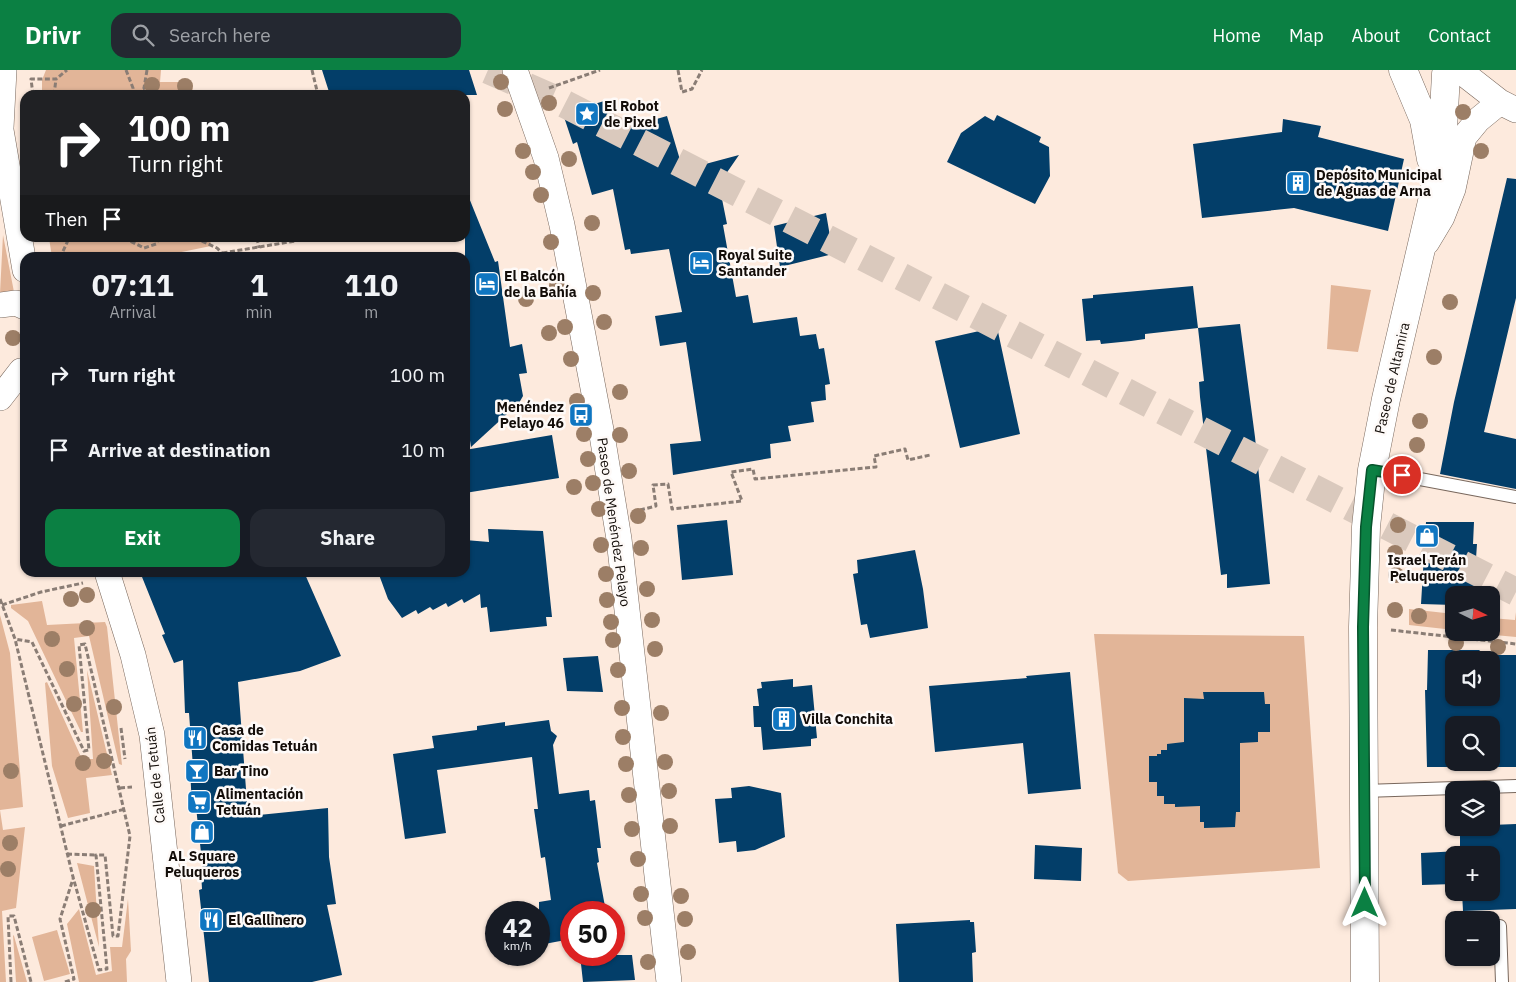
<!DOCTYPE html>
<meta charset="utf-8">
<style>
:root{--surface:#171b24;--page:#242831;--text:#f1f3f6;--muted:#9ea1a6;--accent:#0b8043}
body{margin:0;font-family:"IBM Plex Sans",sans-serif;background:var(--page);color:var(--text);height:100vh;display:flex;flex-direction:column;font-size:19px;white-space:nowrap}
*{box-sizing:border-box;margin:0}
p{font-size:16px;color:var(--muted)}
.icon{flex:none;width:28px;height:28px;fill:none;stroke:currentColor;stroke-width:2;stroke-linecap:round;stroke-linejoin:round}
.map{position:relative;flex:1;overflow:hidden}
.side{position:absolute;left:20px;top:182px;width:450px;height:325px;display:flex;flex-direction:column;background:var(--surface);border-radius:15px;box-shadow:0 1px 4px #0004}
.side>*{flex:none}
.banner{position:absolute;left:20px;top:20px;width:450px;height:152px;border-radius:15px;box-shadow:0 1px 4px #0004;background:#202124;color:#fff;overflow:hidden}
.needle{width:32px;rotate:95deg}
.buttons{position:absolute;left:1445px;top:516px;display:grid;gap:10px}
.buttons a{display:grid;place-items:center;width:55px;height:55px;border-radius:10px;background:var(--surface);box-shadow:0 1px 4px #0004;font-size:25px}
.speed{position:absolute;left:485px;top:831px;display:flex;gap:10px;font-size:25px;font-weight:700;text-align:center}
.speed>*{display:grid;place-content:center;width:65px;height:65px;border-radius:50%;background:var(--surface);box-shadow:0 1px 4px #0004;line-height:1}
.speed small{font-size:12px;font-weight:400}
.speed .limit{border:8px solid #d22;background:#fff;color:#111}
.pin{position:absolute;display:grid;place-items:center;width:42px;height:42px;color:#fff;margin:-21px;border:2px solid #fff;border-radius:50%;box-shadow:0 1px 5px #0007}
.me{position:absolute;width:55px;margin:-28px;rotate:0deg;stroke-linejoin:round;filter:drop-shadow(0 0 4px #0008)}
.turn{display:flex;align-items:center;gap:18px;height:105px;padding:0 25px;font-size:22px}
.turn .icon{width:65px;height:65px;stroke-width:2.5}
.turn b{display:block;font-size:35px;line-height:42px}
.then{display:flex;align-items:center;height:48px;padding:0 25px;background:#0003;gap:10px;font-size:19px}
.eta{display:flex;justify-content:space-evenly;align-items:center;height:85px;text-align:center}
.eta b{font-size:30px;font-weight:800;line-height:35px}
.cta{display:flex;gap:10px;margin-top:auto;padding:10px 25px}
.cta a{flex:1;height:58px;border-radius:15px;background:var(--accent);color:#fff;font-size:20px;font-weight:800;line-height:58px;text-align:center}
.cta a+a{background:var(--page);color:var(--text)}
ul{padding:0;list-style:none}
li{display:flex;align-items:center;gap:15px;height:75px;padding:0 25px}
li div{flex:1}
li b{display:block;font-size:19px}
li em{font-style:normal}
header{display:flex;align-items:center;gap:30px;box-sizing:border-box;height:70px;padding:0 25px;background:var(--accent);color:#fff}
header strong{font-size:24px}
nav{display:flex;gap:28px;margin-inline-start:auto;font-size:18px}
.search{width:350px;height:45px;background:var(--page);display:flex;align-items:center;gap:12px;box-sizing:border-box;padding:0 18px;border-radius:15px;color:var(--muted);font-size:19px}
.map>svg:first-child{display:block}
.green{fill:#e2b598}
.building{fill:#033e69;fill-rule:evenodd}
.lines{fill:none;stroke-linecap:round;stroke-linejoin:round}
.primary-tunnel{stroke:#dac9bd;stroke-width:28;stroke-dasharray:28 14;stroke-linecap:butt}
.service-casing{stroke:#78675c;stroke-width:14}
.minor-casing{stroke:#78675c;stroke-width:26}
.secondary-casing{stroke:#78675c;stroke-width:29}
.path{stroke:#8a7d75;stroke-width:3;stroke-dasharray:5 2.5;stroke-linecap:butt}
.service{stroke:#fff;stroke-width:12}
.minor{stroke:#fff;stroke-width:25}
.secondary{stroke:#fff;stroke-width:28}
.tree{fill:#9c7e66}
.route-casing{stroke:#07532c;stroke-width:12}
.route{stroke:#0b8043;stroke-width:9}
.labels{text-anchor:middle;stroke-width:5;stroke-linejoin:round;paint-order:stroke}
.poi-label{font-size:14px;font-weight:bold;fill:#130d09;stroke:#fefaf8;text-anchor:start}
.street-label{font-size:14px;fill:#130d09;stroke:#fefaf8}
</style>
<header>
<strong>Drivr</strong>
<div class="search"><svg class="icon" aria-label="search" viewBox="0 0 24 24"><circle cx="10" cy="10" r="6"/><path d="M15 15l6 6"/></svg>Search here</div>
<nav><a>Home</a><a>Map</a><a>About</a><a>Contact</a></nav>
</header>
<div class="map">
<svg width="1516" height="912" viewBox="0 0 1516 912">
<rect width="100%" height="100%" fill="#fdeadd"/>
<path class="green" d="M46 0H161L160 12H192L193 25H42V10Z
M3 165 14 222 0 223Z
M49 168H210L211 176 157 187H52Z
M1331 215 1371 220 1358 282 1327 279Z
M42 531 47 555 105 552 107 557 122 695 119 694 89 566 74 568 83 662H81L28 551 11 538V535Z
M1409 539 1454 544V560L1409 555Z
M1516 542V567L1473 563 1491 562V548L1515 550Z
M0 545 10 583 23 737 0 740Z
M1094 564 1304 566 1320 798 1128 811 1118 803Z
M87 600 112 705 86 708 90 743 68 748 52 696 45 613 47 612 82 689H93Z
M0 740 3 760 25 757 16 838 2 841 6 912H0Z
M77 793 94 796 99 877Z
M128 829 131 881 126 889 127 912H79L67 854 79 839 96 905 112 901 110 877H122Z
M57 860 70 904 44 911 32 867Z
M13 865 14 866 27 912H16Z"/>
<path class="building" d="M322 0H469L477 25H330Z
M604 31 615 61 667 46 683 100 739 85 719 114 727 154 723 155 736 227 748 225 753 253 797 247 800 266 816 264 819 279 824 278 830 314 825 315 826 330 811 332 814 352 788 356 791 371 770 374 771 388 673 405 670 374 701 371 686 272 660 276 655 246 682 242 669 179 631 184 630 179 625 180 613 119 592 125 577 72 573 74 563 44Z
M997 45 1041 67 1039 72 1049 77 1050 106 1035 134 947 92 961 63 985 46 994 51Z
M1283 49 1321 56 1318 67 1404 89 1388 161 1294 138 1202 148 1193 74 1282 62Z
M1507 108 1516 109V228L1484 362 1516 369V419L1440 404 1454 332Z
M465 118 495 192 498 191 510 277 522 274 527 303 519 304 523 326 519 333 471 377 465 338Z
M826 143 833 184 780 197 774 156Z
M1193 216 1198 258 1145 264V269L1131 271 1101 274 1100 270 1086 271 1082 229 1093 228V225Z
M1240 254 1255 367 1270 514 1227 518V504L1221 505 1200 327 1199 312 1204 311 1198 258Z
M997 257 1020 364 960 378 935 271Z
M552 365 559 408 465 423V380Z
M727 450 733 505 682 510 677 455Z
M1426 452H1474L1473 474H1477L1474 517 1471 516 1470 525H1454V535L1421 534Z
M488 459 543 461 552 547H546L547 556 490 562 487 537 481 538 480 524 464 533 462 529 448 537 446 533 433 540 430 537 418 544 416 540 402 548 388 529 378 502H465V470L489 472Z
M915 480 923 519 928 558 870 568 867 554 861 555 853 504 858 503 857 490Z
M140 502H304L341 586 300 601 238 612 248 746 328 738 329 787 336 834 327 835 342 905 312 912H209L199 820 202 819 201 801H203L196 737 192 738 190 697H193L189 643H185L183 590 174 593 162 565 165 564Z
M1428 580H1479L1485 585H1516V697H1427L1425 620H1427ZM1454 590H1491V628H1454ZM1454 655H1491V692H1454Z
M598 586 603 622 567 621 563 588Z
M1070 602 1081 719 1028 724 1023 673 935 682 929 616 1027 608 1026 606Z
M793 609V617L812 615 817 668 811 669V676L763 680 761 657H754L753 636H759L757 619 762 618 761 612Z
M1203 622H1264L1265 634H1270V662H1258V672L1240 673V742H1236L1235 757 1204 758V752H1200V736L1175 737V734H1164V726H1157V712H1149V686H1157V684H1161V680H1167V674L1184 672V628L1204 629Z
M549 650 551 661 557 666 553 675 559 724 589 720 590 731 595 730 601 778H597L599 792 597 793 606 842H571V869L539 875V832L551 830 545 787 541 788 534 739H538L532 687 437 700 446 763 405 769 393 684 434 678 432 666 477 660V656L505 652V656Z
M749 716 781 723 785 767 755 780 737 782 736 771 719 773 715 729 732 728 731 718Z
M1516 754V839L1463 841 1462 822H1491V785H1454V814L1422 815 1421 783 1460 781V758H1491V755Z
M1035 775 1082 778 1081 811 1034 809Z
M970 850V852H974L976 882 972 883 973 912H899L896 854Z
M580 885H632L635 910 583 912Z"/>
<g class="lines">
<path class="primary-tunnel" d="M488 0 555 29 1516 522"/>
<defs>
<path id="service" d="M1372 400 1516 427
M1364 721 1516 716
M1500 856 1502 912"/>
<path id="minor" d="M515 0 546 88 562 155 602 365 619 469 669 912
M1459 0 1500 32 1516 40
M1 60 25 200
M0 77 4 0
M1427 172 1442 147 1453 119 1464 67 1478 50 1500 32
M0 235 16 233 25 237
M0 328 21 301
M107 502 133 585 152 665 179 912"/>
<path id="secondary" d="M1403 0 1424 50 1431 89
M1365 912 1363 557 1366 457 1372 400 1386 329 1434 123 1442 78 1446 4"/>
</defs>
<use href="#service" class="service-casing"/>
<use href="#minor" class="minor-casing"/>
<use href="#secondary" class="secondary-casing"/>
<path class="path" d="M126 0 133 18V25
M147 0 144 18 148 25
M312 0 318 25
M678 0 682 22 692 19 702 0
M549 18 600 0
M33 25 31 9H56L67 0
M54 25 56 9
M139 25 144 18
M124 168 144 178 156 174 159 168
M195 168 217 178 222 183
M257 168 259 178
M60 188 69 168
M193 188 295 171
M640 440 656 436 653 415 668 414 672 439 742 431 731 402 753 399 755 409 876 397 874 386 905 379 908 390 930 385
M0 529 15 569 73 807 99 900 107 899 96 785H105L113 866H118L130 766 85 574 79 575 89 680 84 681 32 572 15 569
M2 535 41 522 83 513
M1391 560 1516 574
M121 658 125 689
M120 718 132 717
M61 756 125 739
M67 784 96 785
M11 912 8 846H14L31 912
M65 912 74 909 60 849 73 809"/>
<use href="#service" class="service"/>
<use href="#minor" class="minor"/>
<use href="#secondary" class="secondary"/>
</g>
<g class="tree">
<circle cx="501" cy="12" r="8"/>
<circle cx="152" cy="15" r="8"/>
<circle cx="185" cy="16" r="8"/>
<circle cx="549" cy="33" r="8"/>
<circle cx="505" cy="39" r="8"/>
<circle cx="1463" cy="42" r="8"/>
<circle cx="523" cy="81" r="8"/>
<circle cx="1481" cy="81" r="8"/>
<circle cx="569" cy="89" r="8"/>
<circle cx="533" cy="102" r="8"/>
<circle cx="541" cy="125" r="8"/>
<circle cx="592" cy="153" r="8"/>
<circle cx="551" cy="172" r="8"/>
<circle cx="557" cy="216" r="8"/>
<circle cx="593" cy="223" r="8"/>
<circle cx="526" cy="229" r="8"/>
<circle cx="1450" cy="232" r="8"/>
<circle cx="604" cy="252" r="8"/>
<circle cx="565" cy="257" r="8"/>
<circle cx="549" cy="263" r="8"/>
<circle cx="13" cy="268" r="8"/>
<circle cx="1434" cy="287" r="8"/>
<circle cx="571" cy="289" r="8"/>
<circle cx="620" cy="322" r="8"/>
<circle cx="577" cy="331" r="8"/>
<circle cx="1420" cy="351" r="8"/>
<circle cx="584" cy="364" r="8"/>
<circle cx="620" cy="365" r="8"/>
<circle cx="1417" cy="375" r="8"/>
<circle cx="588" cy="389" r="8"/>
<circle cx="629" cy="401" r="8"/>
<circle cx="593" cy="413" r="8"/>
<circle cx="574" cy="417" r="8"/>
<circle cx="599" cy="439" r="8"/>
<circle cx="638" cy="446" r="8"/>
<circle cx="1398" cy="455" r="8"/>
<circle cx="601" cy="475" r="8"/>
<circle cx="641" cy="478" r="8"/>
<circle cx="1395" cy="483" r="8"/>
<circle cx="606" cy="504" r="8"/>
<circle cx="1396" cy="505" r="8"/>
<circle cx="647" cy="519" r="8"/>
<circle cx="87" cy="525" r="8"/>
<circle cx="71" cy="529" r="8"/>
<circle cx="607" cy="530" r="8"/>
<circle cx="1395" cy="540" r="8"/>
<circle cx="1419" cy="546" r="8"/>
<circle cx="652" cy="550" r="8"/>
<circle cx="611" cy="552" r="8"/>
<circle cx="87" cy="558" r="8"/>
<circle cx="52" cy="569" r="8"/>
<circle cx="613" cy="570" r="8"/>
<circle cx="1456" cy="573" r="8"/>
<circle cx="1498" cy="577" r="8"/>
<circle cx="655" cy="579" r="8"/>
<circle cx="67" cy="599" r="8"/>
<circle cx="618" cy="600" r="8"/>
<circle cx="74" cy="634" r="8"/>
<circle cx="114" cy="637" r="8"/>
<circle cx="622" cy="638" r="8"/>
<circle cx="661" cy="643" r="8"/>
<circle cx="623" cy="667" r="8"/>
<circle cx="104" cy="691" r="8"/>
<circle cx="665" cy="692" r="8"/>
<circle cx="83" cy="693" r="8"/>
<circle cx="626" cy="694" r="8"/>
<circle cx="11" cy="701" r="8"/>
<circle cx="669" cy="721" r="8"/>
<circle cx="629" cy="725" r="8"/>
<circle cx="670" cy="756" r="8"/>
<circle cx="632" cy="759" r="8"/>
<circle cx="10" cy="773" r="8"/>
<circle cx="638" cy="789" r="8"/>
<circle cx="8" cy="799" r="8"/>
<circle cx="641" cy="824" r="8"/>
<circle cx="681" cy="826" r="8"/>
<circle cx="93" cy="840" r="8"/>
<circle cx="645" cy="848" r="8"/>
<circle cx="685" cy="849" r="8"/>
<circle cx="688" cy="882" r="8"/>
<circle cx="648" cy="892" r="8"/>
</g>
<g class="lines">
<defs>
<path id="route" d="M1365 833 1363 557 1366 457 1372 400 1402 405"/>
</defs>
<use href="#route" class="route-casing"/>
<use href="#route" class="route"/>
</g>
<defs>
<symbol id="sight-square" viewBox="-11 -11 22 22"><rect x="-9" y="-9" width="18" height="18" rx="4" fill="#0f76c1" stroke="#fefaf8"/><path d="M0-6L1.8-2.2L6-1.7L2.9 1.2L3.7 5.4L0 3.3L-3.7 5.4L-2.9 1.2L-6-1.7L-1.8-2.2Z" fill="#fff"/></symbol>
<symbol id="building-square" viewBox="-11 -11 22 22"><rect x="-9" y="-9" width="18" height="18" rx="4" fill="#0f76c1" stroke="#fefaf8"/><path d="M-4-6H4V6H1V3H-1V6H-4ZM-2.5-4.3h1.7v1.8h-1.7ZM.8-4.3h1.7v1.8H.8ZM-2.5-1h1.7V.8h-1.7ZM.8-1h1.7V.8H.8Z" fill="#fff"/></symbol>
<symbol id="hotel-square" viewBox="-11 -11 22 22"><rect x="-9" y="-9" width="18" height="18" rx="4" fill="#0f76c1" stroke="#fefaf8"/><path d="M-6-4.5h1.5V1H6V5H4.5V3h-9V5H-6ZM-4 0a1.8 1.8 0 1 1 3.6 0ZM.5 0V-2.5h3Q6-2.5 6 0Z" fill="#fff"/></symbol>
<symbol id="bus-square" viewBox="-11 -11 22 22"><rect x="-9" y="-9" width="18" height="18" rx="4" fill="#0f76c1" stroke="#fefaf8"/><path d="M-5-6H5V4H4V6H2V4H-2V6H-4V4H-5ZM-3.5-4V0h7V-4ZM-3.5 1.2v1.5H-2V1.2ZM2 1.2v1.5H3.5V1.2Z" fill="#fff"/></symbol>
<symbol id="shop-square" viewBox="-11 -11 22 22"><rect x="-9" y="-9" width="18" height="18" rx="4" fill="#0f76c1" stroke="#fefaf8"/><path d="M-5-2.5h2.3a2.7 3.5 0 0 1 5.4 0H5L5.5 6h-11ZM-1.5-2.5h3a1.5 2.3 0 0 0-3 0Z" fill="#fff"/></symbol>
<symbol id="restaurant-square" viewBox="-11 -11 22 22"><rect x="-9" y="-9" width="18" height="18" rx="4" fill="#0f76c1" stroke="#fefaf8"/><path d="M-5-6h1v4h1v-4h1v4h1v-4h1v5L-1.5 .5V6h-2V.5L-5-1ZM5-6V6H3V1.5H1.5Q1.5-4 5-6Z" fill="#fff"/></symbol>
<symbol id="bar-square" viewBox="-11 -11 22 22"><rect x="-9" y="-9" width="18" height="18" rx="4" fill="#0f76c1" stroke="#fefaf8"/><path d="M-6-5H6L.8 .8V4.5H3.5V6h-7V4.5H-.8V.8Z" fill="#fff"/></symbol>
<symbol id="supermarket-square" viewBox="-11 -11 22 22"><rect x="-9" y="-9" width="18" height="18" rx="4" fill="#0f76c1" stroke="#fefaf8"/><path d="M-6-5.5h2.5l.6 2H6L4.5 2H-2.5L-4.4-4H-6ZM-1.5 3.2a1.3 1.3 0 1 0 .1 0ZM3 3.2a1.3 1.3 0 1 0 .1 0Z" fill="#fff"/></symbol>
</defs>
<g fill-rule="evenodd">
<use href="#sight-square" x="573" y="30" width="28" height="28"/>
<use href="#building-square" x="1284" y="99" width="28" height="28"/>
<use href="#hotel-square" x="687" y="179" width="28" height="28"/>
<use href="#hotel-square" x="473" y="200" width="28" height="28"/>
<use href="#bus-square" x="567" y="331" width="28" height="28"/>
<use href="#shop-square" x="1413" y="452" width="28" height="28"/>
<use href="#building-square" x="770" y="635" width="28" height="28"/>
<use href="#restaurant-square" x="181" y="654" width="28" height="28"/>
<use href="#bar-square" x="183" y="687" width="28" height="28"/>
<use href="#supermarket-square" x="185" y="718" width="28" height="28"/>
<use href="#shop-square" x="188" y="748" width="28" height="28"/>
<use href="#restaurant-square" x="197" y="836" width="28" height="28"/>
</g>
<g class="labels">
<g class="poi-label">
<text x="604" y="41">El Robot<tspan x="604" dy="16">de Pixel</tspan></text>
<text x="1316" y="110">Depósito Municipal<tspan x="1316" dy="16">de Aguas de Arna</tspan></text>
<text x="718" y="190">Royal Suite<tspan x="718" dy="16">Santander</tspan></text>
<text x="504" y="211">El Balcón<tspan x="504" dy="16">de la Bahía</tspan></text>
<text x="564" y="342" text-anchor="end">Menéndez<tspan x="564" dy="16">Pelayo 46</tspan></text>
<text x="1427" y="495" text-anchor="middle">Israel Terán<tspan x="1427" dy="16">Peluqueros</tspan></text>
<text x="802" y="654">Villa Conchita</text>
<text x="212" y="665">Casa de<tspan x="212" dy="16">Comidas Tetuán</tspan></text>
<text x="214" y="706">Bar Tino</text>
<text x="216" y="729">Alimentación<tspan x="216" dy="16">Tetuán</tspan></text>
<text x="202" y="791" text-anchor="middle">AL Square<tspan x="202" dy="16">Peluqueros</tspan></text>
<text x="228" y="855">El Gallinero</text>
</g>
<g class="street-label">
<text transform="translate(1392 308) rotate(-77)" y="5">Paseo de Altamira</text>
<text transform="translate(614 452) rotate(82)" y="5">Paseo de Menéndez Pelayo</text>
<text transform="translate(155 705) rotate(-96)" y="5">Calle de Tetuán</text>
</g>
</g>
</svg>
<div class="buttons">
<a><svg class="needle" viewBox="-14 -14 28 28"><path d="M0-13l5 13h-10z" fill="#e53935"/><path d="M0 13l5-13h-10z" fill="#9ea1a6"/></svg></a>
<a><svg class="icon" aria-label="sound" viewBox="0 0 24 24"><path d="M4 9h4l5-4v14l-5-4H4zM17 9q2 3 0 6"/></svg></a>
<a><svg class="icon" aria-label="search" viewBox="0 0 24 24"><circle cx="10" cy="10" r="6"/><path d="M15 15l6 6"/></svg></a>
<a><svg class="icon" aria-label="layers" viewBox="0 0 24 24"><path d="M12 4l9 5-9 5-9-5zM3 14l9 5 9-5"/></svg></a>
<a>+</a>
<a>−</a>
</div>
<div class="speed"><div>42<small>km/h</small></div><div class="limit">50</div></div>
<div class="pin" style="left:1402px;top:405px;background:#d93025"><svg class="icon" aria-label="arrive" viewBox="0 0 24 24"><path d="M6 21V4h12l-3 4 3 4H6"/></svg></div>
<svg class="me" style="left:1365px;top:833px" viewBox="-20 -20 40 40"><path d="M0-17L14 15 0 8-14 15z" fill="#0b8043" stroke="#fff" stroke-width="4"/></svg>
<div class="banner">
<div class="turn"><svg class="icon" aria-label="right" viewBox="0 0 24 24"><path d="M7 20v-9h11M14 6l5 5-5 5"/></svg><div><b>100 m</b>Turn right</div></div>
<div class="then">Then<svg class="icon" aria-label="arrive" viewBox="0 0 24 24"><path d="M6 21V4h12l-3 4 3 4H6"/></svg></div>
</div>
<section class="side">
<div class="eta">
<div><b>07:11</b><p>Arrival</p></div>
<div><b>1</b><p>min</p></div>
<div><b>110</b><p>m</p></div>
</div>
<ul>
<li><svg class="icon" aria-label="right" viewBox="0 0 24 24"><path d="M7 20v-9h11M14 6l5 5-5 5"/></svg><div><b>Turn right</b></div><em>100 m</em></li>
<li><svg class="icon" aria-label="arrive" viewBox="0 0 24 24"><path d="M6 21V4h12l-3 4 3 4H6"/></svg><div><b>Arrive at destination</b></div><em>10 m</em></li>
</ul>
<div class="cta"><a>Exit</a><a>Share</a></div>
</section>
</div>
